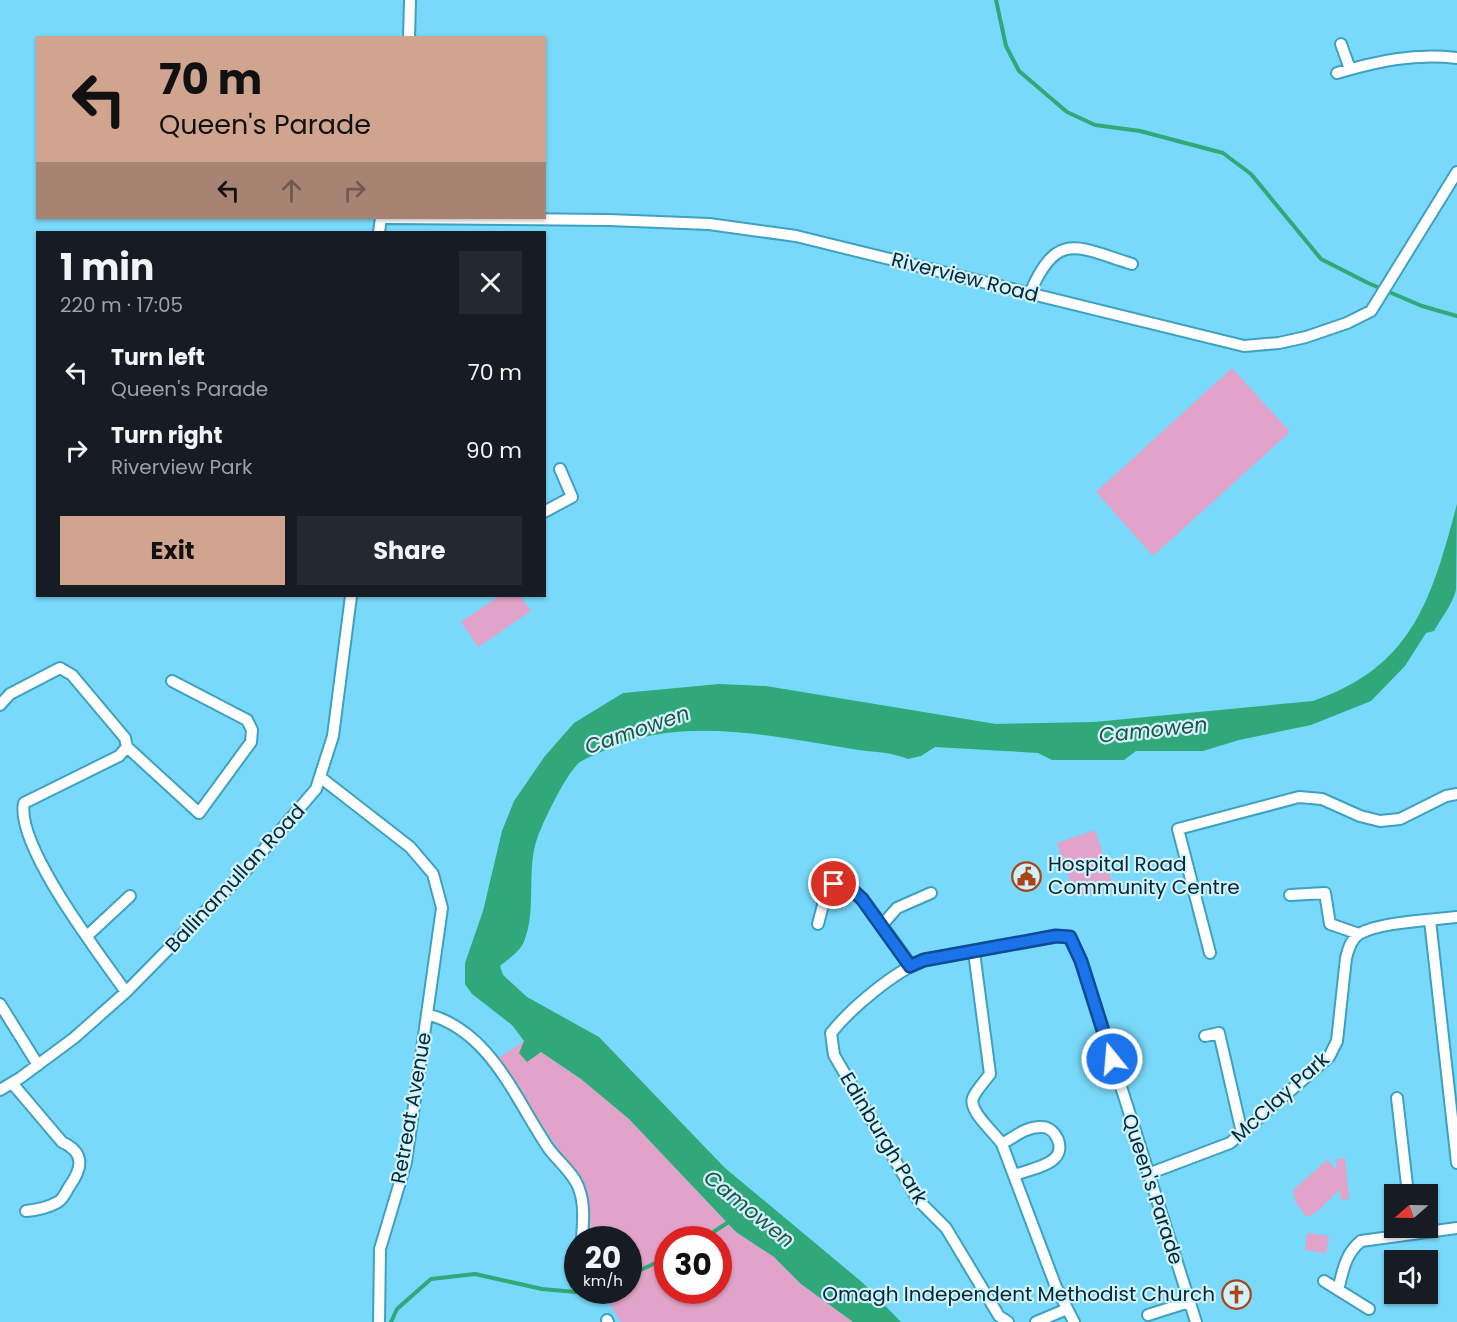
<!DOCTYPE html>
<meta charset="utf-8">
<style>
:root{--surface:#171b24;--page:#242831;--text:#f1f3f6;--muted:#9ea1a6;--accent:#d1a490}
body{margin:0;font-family:Poppins,sans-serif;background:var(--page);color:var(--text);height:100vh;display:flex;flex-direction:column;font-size:22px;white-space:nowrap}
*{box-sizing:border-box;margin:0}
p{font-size:20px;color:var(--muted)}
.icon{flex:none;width:33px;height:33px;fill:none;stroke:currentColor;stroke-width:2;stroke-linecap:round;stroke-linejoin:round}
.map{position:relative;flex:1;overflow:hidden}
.sheet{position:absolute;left:36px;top:231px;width:510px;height:366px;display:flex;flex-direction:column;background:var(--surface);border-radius:0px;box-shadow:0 2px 4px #0004}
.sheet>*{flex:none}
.hud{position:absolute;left:36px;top:36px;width:510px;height:183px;border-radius:0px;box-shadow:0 2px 4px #0004;background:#d1a490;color:#111;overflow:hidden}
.needle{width:39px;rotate:250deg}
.tools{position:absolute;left:1384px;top:1184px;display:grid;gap:12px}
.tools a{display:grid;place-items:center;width:54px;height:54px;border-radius:0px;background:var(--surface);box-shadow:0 2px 4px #0004;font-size:30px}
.speed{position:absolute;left:564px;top:1226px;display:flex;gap:12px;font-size:30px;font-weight:700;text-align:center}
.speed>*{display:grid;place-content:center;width:78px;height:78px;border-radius:50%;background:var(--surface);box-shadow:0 2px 4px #0004;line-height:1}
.speed small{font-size:15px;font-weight:400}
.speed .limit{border:9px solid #d22;background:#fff;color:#111}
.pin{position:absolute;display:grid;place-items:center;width:51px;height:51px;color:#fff;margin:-26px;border:3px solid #fff;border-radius:50%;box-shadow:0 2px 6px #0007}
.me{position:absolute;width:66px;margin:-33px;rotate:343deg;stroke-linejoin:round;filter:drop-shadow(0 0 4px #0008)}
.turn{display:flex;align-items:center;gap:21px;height:126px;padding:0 24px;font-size:27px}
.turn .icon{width:78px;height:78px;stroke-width:2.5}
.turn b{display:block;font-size:42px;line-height:51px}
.lanes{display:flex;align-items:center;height:57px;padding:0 24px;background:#0003;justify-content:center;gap:30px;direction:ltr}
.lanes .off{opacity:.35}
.round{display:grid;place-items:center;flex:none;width:63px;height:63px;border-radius:0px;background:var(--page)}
.summary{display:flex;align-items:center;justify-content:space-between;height:102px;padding:0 24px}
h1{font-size:36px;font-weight:700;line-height:45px}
.cta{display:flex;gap:12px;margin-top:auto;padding:12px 24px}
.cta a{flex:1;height:69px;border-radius:0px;background:var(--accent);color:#111;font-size:24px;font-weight:700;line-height:69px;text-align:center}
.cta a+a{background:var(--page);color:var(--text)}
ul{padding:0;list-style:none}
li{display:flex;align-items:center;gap:18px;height:78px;padding:0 24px}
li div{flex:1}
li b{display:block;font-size:22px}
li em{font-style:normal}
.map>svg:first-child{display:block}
.green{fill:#e1a3c9;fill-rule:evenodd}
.water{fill:#31a879}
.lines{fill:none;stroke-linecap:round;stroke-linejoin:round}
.stream{stroke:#31a879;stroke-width:4}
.street-casing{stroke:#3ea1c0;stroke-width:14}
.street{stroke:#fff;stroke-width:10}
.route-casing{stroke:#114b97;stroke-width:15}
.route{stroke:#1a73e8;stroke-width:10}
.labels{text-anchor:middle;stroke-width:4.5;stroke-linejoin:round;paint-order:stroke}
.street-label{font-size:20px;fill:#062630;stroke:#cff2ff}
.poi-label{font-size:20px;fill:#062630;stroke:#cff2ff;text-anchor:start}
.water-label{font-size:21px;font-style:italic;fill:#23523d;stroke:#cff2ff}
</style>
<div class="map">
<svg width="1457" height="1322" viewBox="0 0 1457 1322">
<rect width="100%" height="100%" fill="#79d9fa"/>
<path class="green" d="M1232 368 1290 432 1153 556 1096 492Z
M499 596H520L531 611 478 647 461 622Z
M1095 830 1113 884 1075 897 1057 843Z
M524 1041 581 1079 629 1119 736 1232 774 1257 801 1284 853 1322H621L601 1290H628V1239H589L583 1185 497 1059ZM668 1239H718V1290H668Z
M1345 1158 1349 1199 1341 1200 1340 1190C1329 1198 1319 1214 1306 1217L1295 1201 1293 1190 1327 1160 1337 1170 1336 1159Z
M1307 1233 1329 1236 1326 1253 1305 1250Z"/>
<path class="water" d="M1457 504 1456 590C1452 605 1442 617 1434 631L1426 633 1405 666 1371 701 1311 725 1239 740 1203 751H1136L1124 760H1052L1038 753 935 747 921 756 908 759C890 751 865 752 846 748 765 735 677 715 601 752 594 755 586 758 580 762 567 772 544 820 538 836 525 870 538 911 523 944 518 953 507 960 500 966L503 975 527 997 599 1037 725 1168 863 1283 901 1322H853L801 1284 774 1257 736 1232 629 1119 581 1079 541 1052 527 1062 519 1053 524 1041 512 1025 472 994 465 984V963L483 911 502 831 514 801 545 756 574 723 623 693 719 684 766 686 996 724 1094 722 1313 701C1413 667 1432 598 1457 504Z"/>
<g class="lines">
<path class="stream" d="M996 0 1006 46 1019 71 1067 112 1095 125 1140 131 1223 153 1251 174 1321 259 1368 283 1422 306 1457 316
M703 1239 730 1221
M628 1276 668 1257
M391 1322 397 1309 431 1279 475 1274 542 1289 576 1292 585 1290"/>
<defs>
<path id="street" d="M409 38 410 0
M1341 44 1350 69
M1337 73C1378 61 1414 53 1457 58
M387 218 609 220 709 224 796 236 1244 346 1279 343 1306 337 1347 323 1371 311 1457 172
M379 232 381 218
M1030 293C1057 230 1077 247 1132 264
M544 512 572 497 560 469
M0 705 10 694 60 668 72 675 125 738 127 747 119 756 24 803C15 845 100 955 126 992
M127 747 199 813 251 742 252 730 247 720 172 681
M320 777 410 847 433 874 442 908 427 1014
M1290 895 1325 893 1330 924 1359 934
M1430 920 1457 1163
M818 924 827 890 834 884 849 887 863 899 911 965
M882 925 897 908 931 893
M87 936 130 896
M974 952 990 1074C985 1081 976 1090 973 1098 968 1111 995 1133 1002 1144L1056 1287 1074 1322
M1210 953 1178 829 1299 797 1322 799 1360 816 1380 821 1400 819 1446 796 1457 794
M0 1004 38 1065
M1205 1036 1219 1033 1242 1133
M12 1083 62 1142C86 1153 82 1169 69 1187 66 1192 63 1199 58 1202 47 1208 38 1210 26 1211
M0 1090 20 1078 74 1038 126 992 248 868 316 789 333 736 351 596
M1397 1098 1408 1194
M1002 1144C1014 1137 1027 1126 1042 1127 1056 1127 1066 1149 1054 1159 1045 1167 1026 1171 1014 1175
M1148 1174 1230 1143 1329 1057 1337 1041 1346 958C1348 950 1351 939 1359 934 1379 922 1433 920 1457 917
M1324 1281 1369 1309
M1338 1290C1343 1271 1345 1254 1361 1241L1457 1228
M1148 1315 1189 1302
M607 1320 608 1322
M379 1322 380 1249 406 1162 427 1014C491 1031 515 1099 549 1149 558 1161 575 1175 579 1189 585 1204 583 1223 582 1239
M1008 1322 999 1316 946 1228 918 1200 834 1055 831 1033C852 1007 894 972 924 960L1056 936 1069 937 1081 961 1196 1322
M1036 1322 1067 1309"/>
</defs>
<use href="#street" class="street-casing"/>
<use href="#street" class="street"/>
</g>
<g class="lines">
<defs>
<path id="route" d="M834 884 849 887 862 899 910 966 924 960 1056 936 1070 937 1081 961 1112 1059"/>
</defs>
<use href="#route" class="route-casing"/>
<use href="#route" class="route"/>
</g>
<defs>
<symbol id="civic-ring" viewBox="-11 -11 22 22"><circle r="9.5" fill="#cff2ff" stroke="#a94414" stroke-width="1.5"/><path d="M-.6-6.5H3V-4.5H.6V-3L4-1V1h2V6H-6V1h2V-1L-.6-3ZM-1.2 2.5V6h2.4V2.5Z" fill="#a94414"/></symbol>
<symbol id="church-ring" viewBox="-11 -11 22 22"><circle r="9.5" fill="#cff2ff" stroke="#a94414" stroke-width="1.5"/><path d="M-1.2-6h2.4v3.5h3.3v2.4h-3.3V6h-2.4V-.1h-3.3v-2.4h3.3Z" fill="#a94414"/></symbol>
</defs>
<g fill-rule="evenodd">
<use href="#civic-ring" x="1010" y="860" width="33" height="33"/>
<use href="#church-ring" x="1220" y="1278" width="33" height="33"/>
</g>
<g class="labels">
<g class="street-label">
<text transform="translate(965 277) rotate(14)" y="7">Riverview Road</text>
<text transform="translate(235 878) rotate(-47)" y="7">Ballinamullan Road</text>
<text transform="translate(1280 1097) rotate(-42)" y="7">McClay Park</text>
<text transform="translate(411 1108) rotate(-80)" y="7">Retreat Avenue</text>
<text transform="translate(884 1138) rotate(59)" y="7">Edinburgh Park</text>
<text transform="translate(1153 1189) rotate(72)" y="7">Queen's Parade</text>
</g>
<g class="poi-label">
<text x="1048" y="871">Hospital Road<tspan x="1048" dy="23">Community Centre</tspan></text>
<text x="1215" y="1301" text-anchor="end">Omagh Independent Methodist Church</text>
</g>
<g class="water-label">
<text transform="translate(637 730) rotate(-19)" y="7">Camowen</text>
<text transform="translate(1153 730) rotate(-6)" y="7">Camowen</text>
<text transform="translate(749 1209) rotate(39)" y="7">Camowen</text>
</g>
</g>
</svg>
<div class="tools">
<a><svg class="needle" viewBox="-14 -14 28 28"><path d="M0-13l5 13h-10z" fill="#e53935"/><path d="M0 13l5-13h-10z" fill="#9ea1a6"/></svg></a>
<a><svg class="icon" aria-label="sound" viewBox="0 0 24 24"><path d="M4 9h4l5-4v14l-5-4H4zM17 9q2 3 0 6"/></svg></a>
</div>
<div class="speed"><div>20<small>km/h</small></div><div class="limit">30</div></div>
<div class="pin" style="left:834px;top:884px;background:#d93025"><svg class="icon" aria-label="arrive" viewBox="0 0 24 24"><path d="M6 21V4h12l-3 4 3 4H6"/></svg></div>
<svg class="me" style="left:1112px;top:1059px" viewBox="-20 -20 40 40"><circle r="17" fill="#1a73e8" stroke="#fff" stroke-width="3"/><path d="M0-11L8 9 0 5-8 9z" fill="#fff"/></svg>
<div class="hud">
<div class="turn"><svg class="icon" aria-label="left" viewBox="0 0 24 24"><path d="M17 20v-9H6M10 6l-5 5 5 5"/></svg><div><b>70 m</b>Queen's Parade</div></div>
<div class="lanes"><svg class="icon" aria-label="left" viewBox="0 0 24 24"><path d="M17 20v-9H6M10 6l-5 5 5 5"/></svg><svg class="icon off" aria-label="ahead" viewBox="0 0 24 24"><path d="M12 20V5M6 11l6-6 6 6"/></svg><svg class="icon off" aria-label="right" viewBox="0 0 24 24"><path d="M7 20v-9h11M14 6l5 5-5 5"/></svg></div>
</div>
<section class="sheet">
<div class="summary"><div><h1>1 min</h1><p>220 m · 17:05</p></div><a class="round"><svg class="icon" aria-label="close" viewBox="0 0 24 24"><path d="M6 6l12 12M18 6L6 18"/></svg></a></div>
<ul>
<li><svg class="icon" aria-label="left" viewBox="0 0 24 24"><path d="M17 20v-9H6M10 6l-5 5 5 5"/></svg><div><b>Turn left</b><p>Queen's Parade</p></div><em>70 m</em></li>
<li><svg class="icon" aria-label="right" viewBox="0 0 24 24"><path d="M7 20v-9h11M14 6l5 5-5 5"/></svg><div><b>Turn right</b><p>Riverview Park</p></div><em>90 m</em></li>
</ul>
<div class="cta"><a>Exit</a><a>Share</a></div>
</section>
</div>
